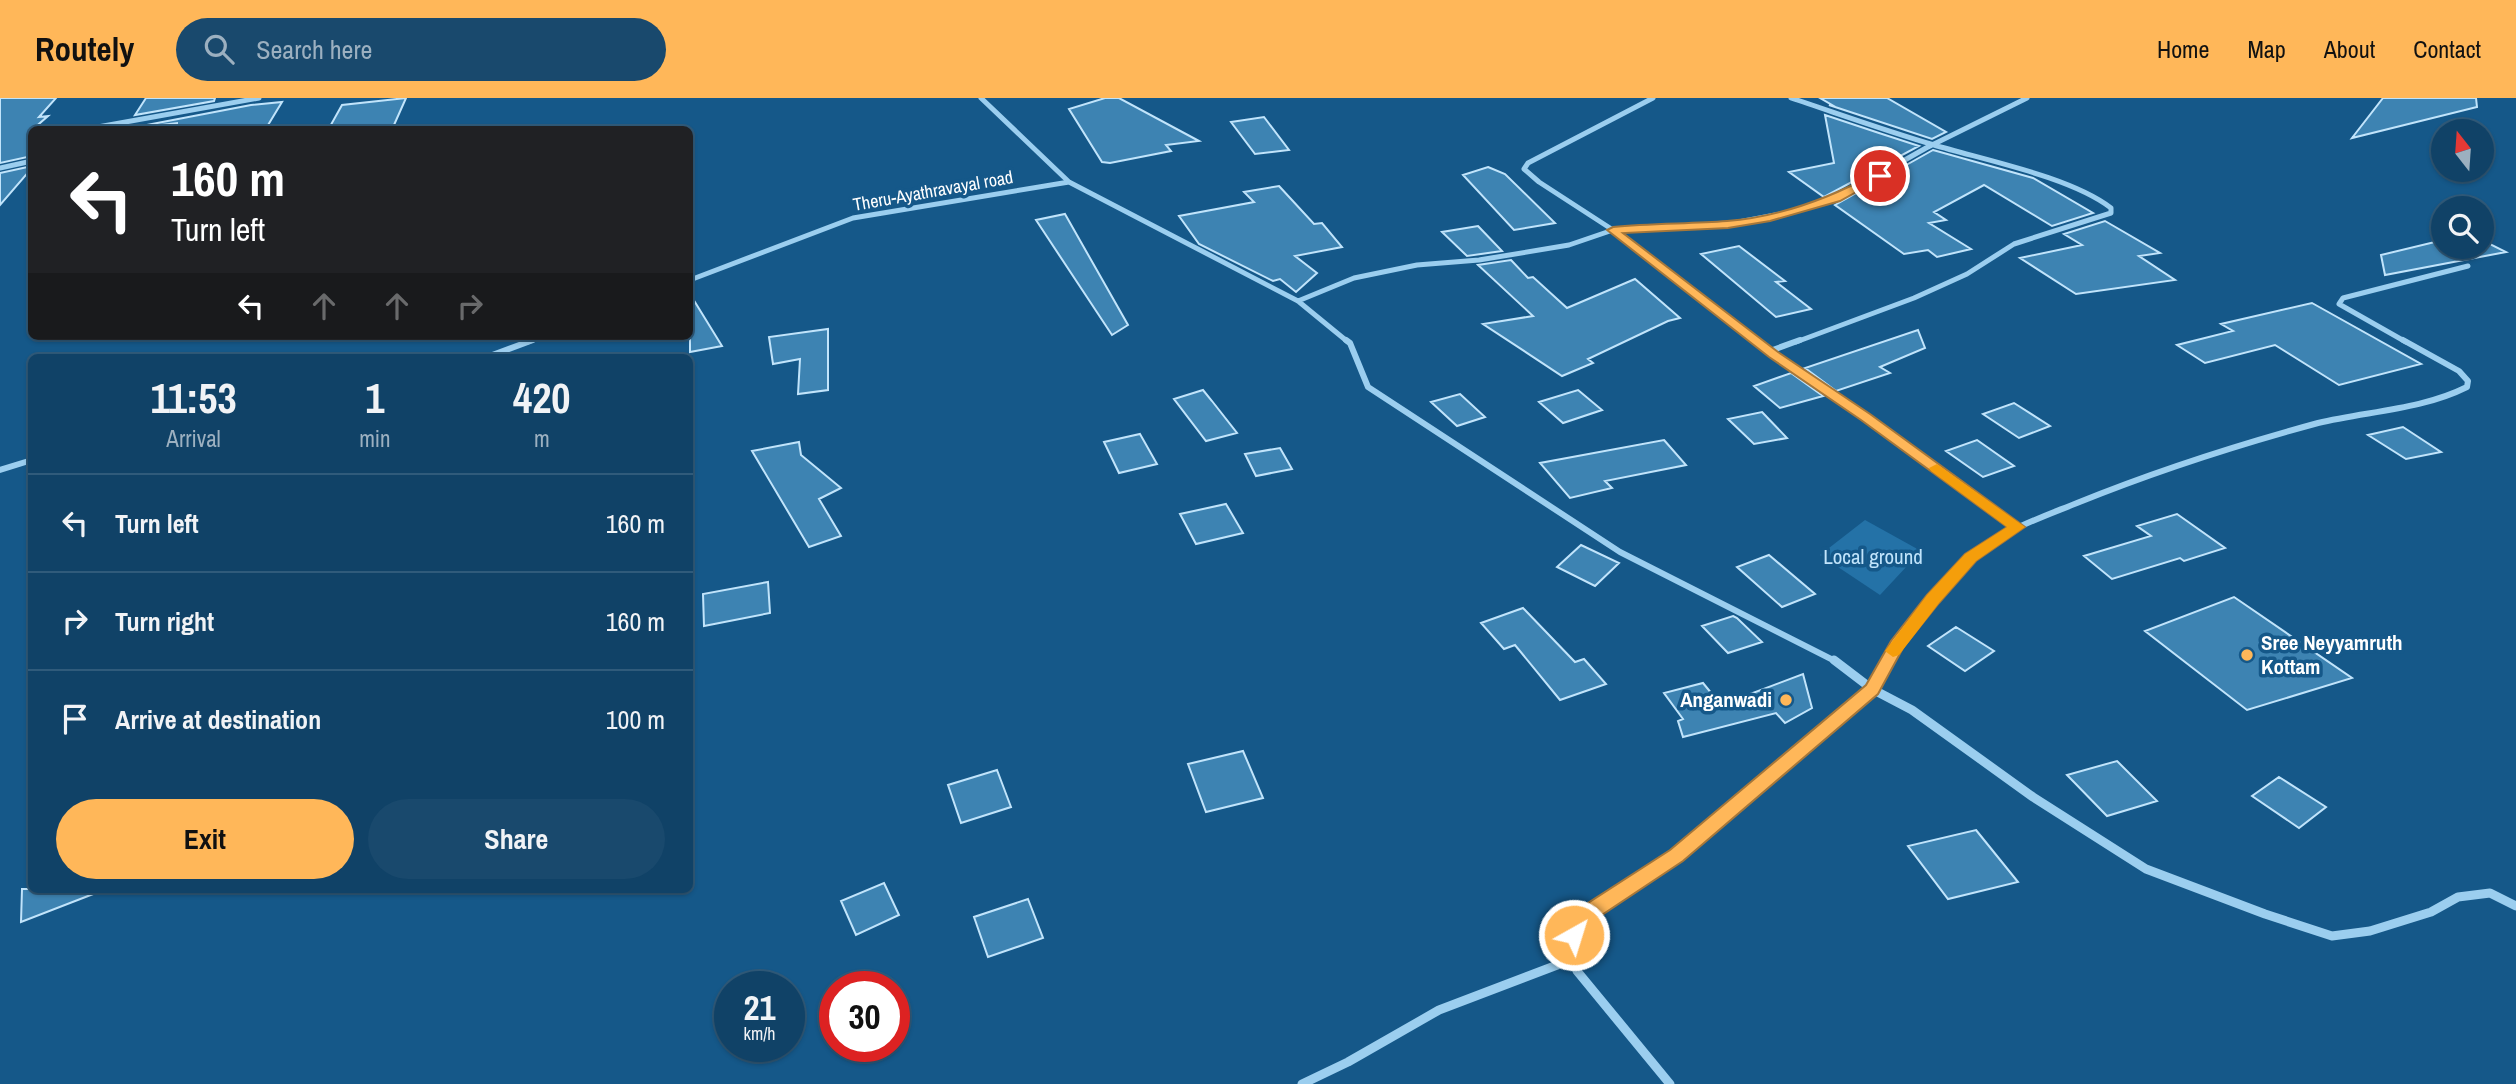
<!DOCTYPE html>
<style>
:root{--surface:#104267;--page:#19496d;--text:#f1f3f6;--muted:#9cb0c0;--line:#305b7b;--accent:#ffb759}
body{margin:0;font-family:"Archivo Narrow",sans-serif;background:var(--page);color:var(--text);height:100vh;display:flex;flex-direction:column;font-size:26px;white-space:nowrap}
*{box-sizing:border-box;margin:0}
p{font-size:23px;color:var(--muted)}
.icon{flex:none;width:38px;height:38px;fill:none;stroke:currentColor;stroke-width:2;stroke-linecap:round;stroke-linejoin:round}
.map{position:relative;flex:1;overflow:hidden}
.drawer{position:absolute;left:28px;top:256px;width:665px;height:539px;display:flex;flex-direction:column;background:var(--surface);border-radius:10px;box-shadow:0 2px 5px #0004,0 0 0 2px var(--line)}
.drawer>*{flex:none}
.banner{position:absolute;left:28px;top:28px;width:665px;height:214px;border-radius:10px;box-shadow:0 2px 5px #0004,0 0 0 2px var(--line);background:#202124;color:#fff;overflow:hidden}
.needle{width:46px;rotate:343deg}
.fabs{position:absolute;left:2431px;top:21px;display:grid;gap:14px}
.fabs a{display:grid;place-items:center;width:63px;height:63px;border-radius:50%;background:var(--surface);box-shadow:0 2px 5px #0004,0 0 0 2px var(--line);font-size:35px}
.speed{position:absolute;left:714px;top:873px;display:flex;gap:14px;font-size:35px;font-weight:700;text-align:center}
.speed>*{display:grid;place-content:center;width:91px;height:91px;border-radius:50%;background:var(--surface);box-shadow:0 2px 5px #0004,0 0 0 2px var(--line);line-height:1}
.speed small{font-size:18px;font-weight:400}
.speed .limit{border:10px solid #d22;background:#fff;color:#111}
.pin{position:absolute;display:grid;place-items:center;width:60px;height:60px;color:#fff;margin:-30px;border:4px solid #fff;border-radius:50%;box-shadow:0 2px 7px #0007}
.me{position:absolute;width:77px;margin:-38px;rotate:39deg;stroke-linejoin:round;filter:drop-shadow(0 0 5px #0008)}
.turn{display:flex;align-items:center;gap:24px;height:147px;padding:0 28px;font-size:32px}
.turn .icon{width:91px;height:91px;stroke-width:2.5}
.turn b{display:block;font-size:49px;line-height:60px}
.lanes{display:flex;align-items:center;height:66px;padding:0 28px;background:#0003;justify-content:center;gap:35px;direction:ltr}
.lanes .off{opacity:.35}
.eta{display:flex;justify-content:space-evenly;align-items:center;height:119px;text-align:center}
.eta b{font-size:42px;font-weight:800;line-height:49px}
.cta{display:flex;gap:14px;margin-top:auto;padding:14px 28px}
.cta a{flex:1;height:80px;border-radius:42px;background:var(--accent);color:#111;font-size:28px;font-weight:800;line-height:80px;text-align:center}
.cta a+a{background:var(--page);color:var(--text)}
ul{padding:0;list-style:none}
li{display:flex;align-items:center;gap:21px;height:98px;padding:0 28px;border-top:2px solid var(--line)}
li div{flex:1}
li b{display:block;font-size:26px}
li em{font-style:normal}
header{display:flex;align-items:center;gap:42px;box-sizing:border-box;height:98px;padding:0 35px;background:var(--accent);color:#111}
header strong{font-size:33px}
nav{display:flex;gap:38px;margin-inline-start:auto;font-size:24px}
.search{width:490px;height:63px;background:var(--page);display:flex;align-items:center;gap:18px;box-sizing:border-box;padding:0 24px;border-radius:38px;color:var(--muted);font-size:26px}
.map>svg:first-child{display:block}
.green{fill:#2472a7}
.building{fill:#3d83b2;stroke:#c1e4fb;stroke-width:2}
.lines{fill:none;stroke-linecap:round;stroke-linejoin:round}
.street-far2{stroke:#9bceef;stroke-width:5}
.street-far1{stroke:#9bceef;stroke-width:6}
.street{stroke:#9bceef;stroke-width:9}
.route{fill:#ffb759;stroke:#a6773a;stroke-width:2}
.slow{fill:#f59e0b}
.poi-dot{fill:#ffb759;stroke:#155889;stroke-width:2.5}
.labels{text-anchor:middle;stroke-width:7;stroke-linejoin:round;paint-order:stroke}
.far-street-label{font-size:18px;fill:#fff;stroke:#155889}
.park-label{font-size:21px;fill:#c1e4fb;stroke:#155889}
.poi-label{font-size:21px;font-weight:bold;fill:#fff;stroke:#155889;text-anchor:start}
</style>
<header>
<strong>Routely</strong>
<div class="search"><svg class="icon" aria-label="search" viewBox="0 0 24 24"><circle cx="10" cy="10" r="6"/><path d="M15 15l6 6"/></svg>Search here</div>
<nav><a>Home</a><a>Map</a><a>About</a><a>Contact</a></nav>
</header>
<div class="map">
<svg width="2516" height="986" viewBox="0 0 2516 986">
<rect width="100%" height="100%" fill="#155889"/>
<path class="green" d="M1865 422 1921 453 1880 497 1820 457Z"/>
<path class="building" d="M0 0H56L39 19 48 18 32 32V58L0 65Z
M146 0H215L214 3 135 17Z
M406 0 394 27 328 32 342 7Z
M1105 0H1119L1199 43 1166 47 1171 53 1110 65 1102 64 1069 11Z
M1820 0H1887L1946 34 1932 41 1829 7H1832Z
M2383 0H2476L2477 9 2352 40Z
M282 4 265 32H177V25L126 31 251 7Z
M1825 17 1879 35 1919 48 1824 99 1789 74 1834 65Z
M1264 19 1289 52 1255 56 1231 24Z
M1933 52 2033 80 2093 115 2052 128 1984 87 1934 114 1946 122 1929 125 1971 151 1937 159 1928 152 1904 156 1835 107Z
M32 68V70L0 107V75Z
M1488 69 1505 76 1555 125 1514 132 1463 77Z
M1279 88 1314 126 1322 125 1342 149 1295 158 1317 175 1296 194 1280 181 1273 183 1199 146 1179 118 1254 104 1244 94Z
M1065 116 1128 227 1112 237 1036 122Z
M2105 123 2160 155 2139 158 2175 182 2076 196 2020 160 2082 147 2064 136Z
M1478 128 1502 153 1467 158 1442 134Z
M2443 142V149H2482V142L2506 154 2385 177 2381 157Z
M1739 148 1785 183 1776 184 1811 211 1776 219 1701 156Z
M1511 162 1528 180 1533 179 1567 210 1635 181 1680 220 1668 223 1588 261 1593 265 1562 278 1483 226 1533 218 1478 167Z
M690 196 722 248 690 254Z
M2312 205 2421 266 2339 287 2275 247 2205 265 2177 247 2233 233 2221 226Z
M828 231V292L798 296 800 261 773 266 769 239Z
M1918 232 1925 250 1880 269 1890 275 1836 293 1805 270Z
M1791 275 1823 298 1780 310 1754 288Z
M1203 292 1212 303 1237 335 1206 343 1174 301Z
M1578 292 1602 312 1563 325 1539 304Z
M1460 296 1485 319 1457 328 1431 304Z
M2014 305 2050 328 2019 340 1983 316Z
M1762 314 1787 340 1754 346 1728 321Z
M2403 329 2441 354 2406 361 2368 337Z
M1140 336 1157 366 1119 375 1104 344Z
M1664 342 1686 367 1605 383 1612 390 1570 400 1540 365Z
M1977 342 2014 368 1983 379 1946 353Z
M799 344 801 357 841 390 819 401 841 438 809 449 752 353Z
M1280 350 1292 371 1256 378 1245 356Z
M1226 406 1243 435 1196 446 1180 416Z
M2177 416 2225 450 2184 463 2180 460 2112 481 2084 458 2151 438 2137 428Z
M1581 447 1619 465 1595 488 1557 469Z
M1769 457 1815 496 1782 509 1737 469Z
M768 484 770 515 704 528 703 496Z
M2234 499 2352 580 2247 612 2145 533Z
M1523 510 1575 564 1584 561 1606 586 1560 602 1515 547 1504 551 1481 525Z
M1733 518 1737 520 1762 544 1728 555 1702 528Z
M1956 529 1994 553 1965 573 1928 548Z
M1803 576 1812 610 1785 625 1776 615 1683 639 1678 623 1683 621 1664 595 1703 585 1721 607Z
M1243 653 1263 700 1206 714 1188 666Z
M2117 663 2157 703 2107 718 2067 677Z
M997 672 1011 709 961 725 948 687Z
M2279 679 2326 709 2299 730 2252 698Z
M1976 732 2018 784 1948 801 1908 748Z
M884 785 899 817 856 837 841 803Z
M22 791H101V793L21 824Z
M1028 801 1043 840 988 859 974 819Z"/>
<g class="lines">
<path class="street-far2" d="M1653 0 1528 65 1524 71 1539 84 1613 132 1757 244
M1791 0C1839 16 1886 33 1934 47 1984 62 2071 79 2111 110V115L2014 146 1967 176 1914 200 1796 244
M81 32 259 0
M0 70 32 63
M1069 84 1298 203 1348 244
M690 182 853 120 1069 84 981 0
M1298 203 1354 180 1417 167 1479 162 1569 147 1613 132 1728 126 1796 113 1836 101 1926 50 2027 0
M528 244 543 238
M2406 244 2339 206 2343 200 2468 168"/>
<path class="street-far1" d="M1346 242 1350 245 1368 289 1620 454 1837 564
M1755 242 2017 429
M1770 253 1800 242
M487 259 533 242
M0 372 32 362
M1887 564C1908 527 1939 490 1970 461 2000 433 2040 420 2077 405 2156 373 2237 347 2318 325 2368 313 2421 312 2467 289L2468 283 2459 273 2403 242"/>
<path class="street" d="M1888 562 1872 591 1912 612 2033 699 2146 771 2265 816 2332 838 2370 833 2431 814 2458 799 2490 795 2516 808
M1302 986 1348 964 1439 912 1573 861
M1670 986 1577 873 1569 852 1578 822 1677 757 1872 591 1834 562"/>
</g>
<path class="route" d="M1876 75 1885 78 1840 103 1770 123 1728 130 1623 135 1778 254 1870 316 2025 429 1976 463 1939 505 1903 550 1878 596 1683 763 1587 827 1581 843 1574 846 1567 843 1564 837 1571 816 1670 752 1866 587 1891 543 1927 497 1965 456 2007 429 1861 322 1769 259 1607 132 1613 129C1651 125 1689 126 1727 123 1780 119 1830 100 1876 75Z"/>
<path class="slow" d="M1937 366 2025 429 1976 463 1939 505 1899 557 1893 559 1885 553 1927 497 1965 456 2007 429 1931 373 1929 370Z"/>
<g class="poi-dot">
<circle cx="2247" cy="557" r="7"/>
<circle cx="1786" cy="602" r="7"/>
</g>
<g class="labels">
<g class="far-street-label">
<text transform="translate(933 93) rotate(-10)" y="6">Theru-Ayathravayal road</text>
</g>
<g class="park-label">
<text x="1873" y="466">Local ground</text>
</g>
<g class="poi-label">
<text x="2261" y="552">Sree Neyyamruth<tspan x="2261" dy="24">Kottam</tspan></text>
<text x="1772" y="609" text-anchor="end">Anganwadi</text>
</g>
</g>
</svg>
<div class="fabs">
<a><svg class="needle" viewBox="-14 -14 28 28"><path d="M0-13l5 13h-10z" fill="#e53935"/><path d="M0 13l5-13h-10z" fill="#9cb0c0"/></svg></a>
<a><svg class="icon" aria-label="search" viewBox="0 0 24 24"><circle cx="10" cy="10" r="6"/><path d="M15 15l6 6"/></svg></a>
</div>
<div class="speed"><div>21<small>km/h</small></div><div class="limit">30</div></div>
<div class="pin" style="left:1880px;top:78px;background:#d93025"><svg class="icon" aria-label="arrive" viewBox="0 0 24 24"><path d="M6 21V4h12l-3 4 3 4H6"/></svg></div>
<svg class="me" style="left:1574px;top:837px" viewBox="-20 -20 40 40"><circle r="17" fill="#ffb759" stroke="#fff" stroke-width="3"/><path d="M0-11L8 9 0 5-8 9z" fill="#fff"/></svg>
<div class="banner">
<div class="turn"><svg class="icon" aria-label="left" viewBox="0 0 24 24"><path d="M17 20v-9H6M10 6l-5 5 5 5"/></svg><div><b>160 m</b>Turn left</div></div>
<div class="lanes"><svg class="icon" aria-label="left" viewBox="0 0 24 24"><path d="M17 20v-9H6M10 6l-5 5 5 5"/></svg><svg class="icon off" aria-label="ahead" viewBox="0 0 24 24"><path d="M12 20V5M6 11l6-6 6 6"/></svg><svg class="icon off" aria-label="ahead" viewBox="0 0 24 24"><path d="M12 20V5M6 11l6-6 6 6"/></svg><svg class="icon off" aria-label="right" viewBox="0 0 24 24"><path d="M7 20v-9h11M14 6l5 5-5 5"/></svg></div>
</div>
<section class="drawer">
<div class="eta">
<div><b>11:53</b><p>Arrival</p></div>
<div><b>1</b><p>min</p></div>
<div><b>420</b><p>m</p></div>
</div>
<ul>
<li><svg class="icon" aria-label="left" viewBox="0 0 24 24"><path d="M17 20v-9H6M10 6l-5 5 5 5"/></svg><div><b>Turn left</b></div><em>160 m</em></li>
<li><svg class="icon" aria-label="right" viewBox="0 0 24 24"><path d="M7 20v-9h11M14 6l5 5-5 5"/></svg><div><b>Turn right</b></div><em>160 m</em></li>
<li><svg class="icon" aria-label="arrive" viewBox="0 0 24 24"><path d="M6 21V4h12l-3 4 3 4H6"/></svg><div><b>Arrive at destination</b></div><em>100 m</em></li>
</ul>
<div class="cta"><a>Exit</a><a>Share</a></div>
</section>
</div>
